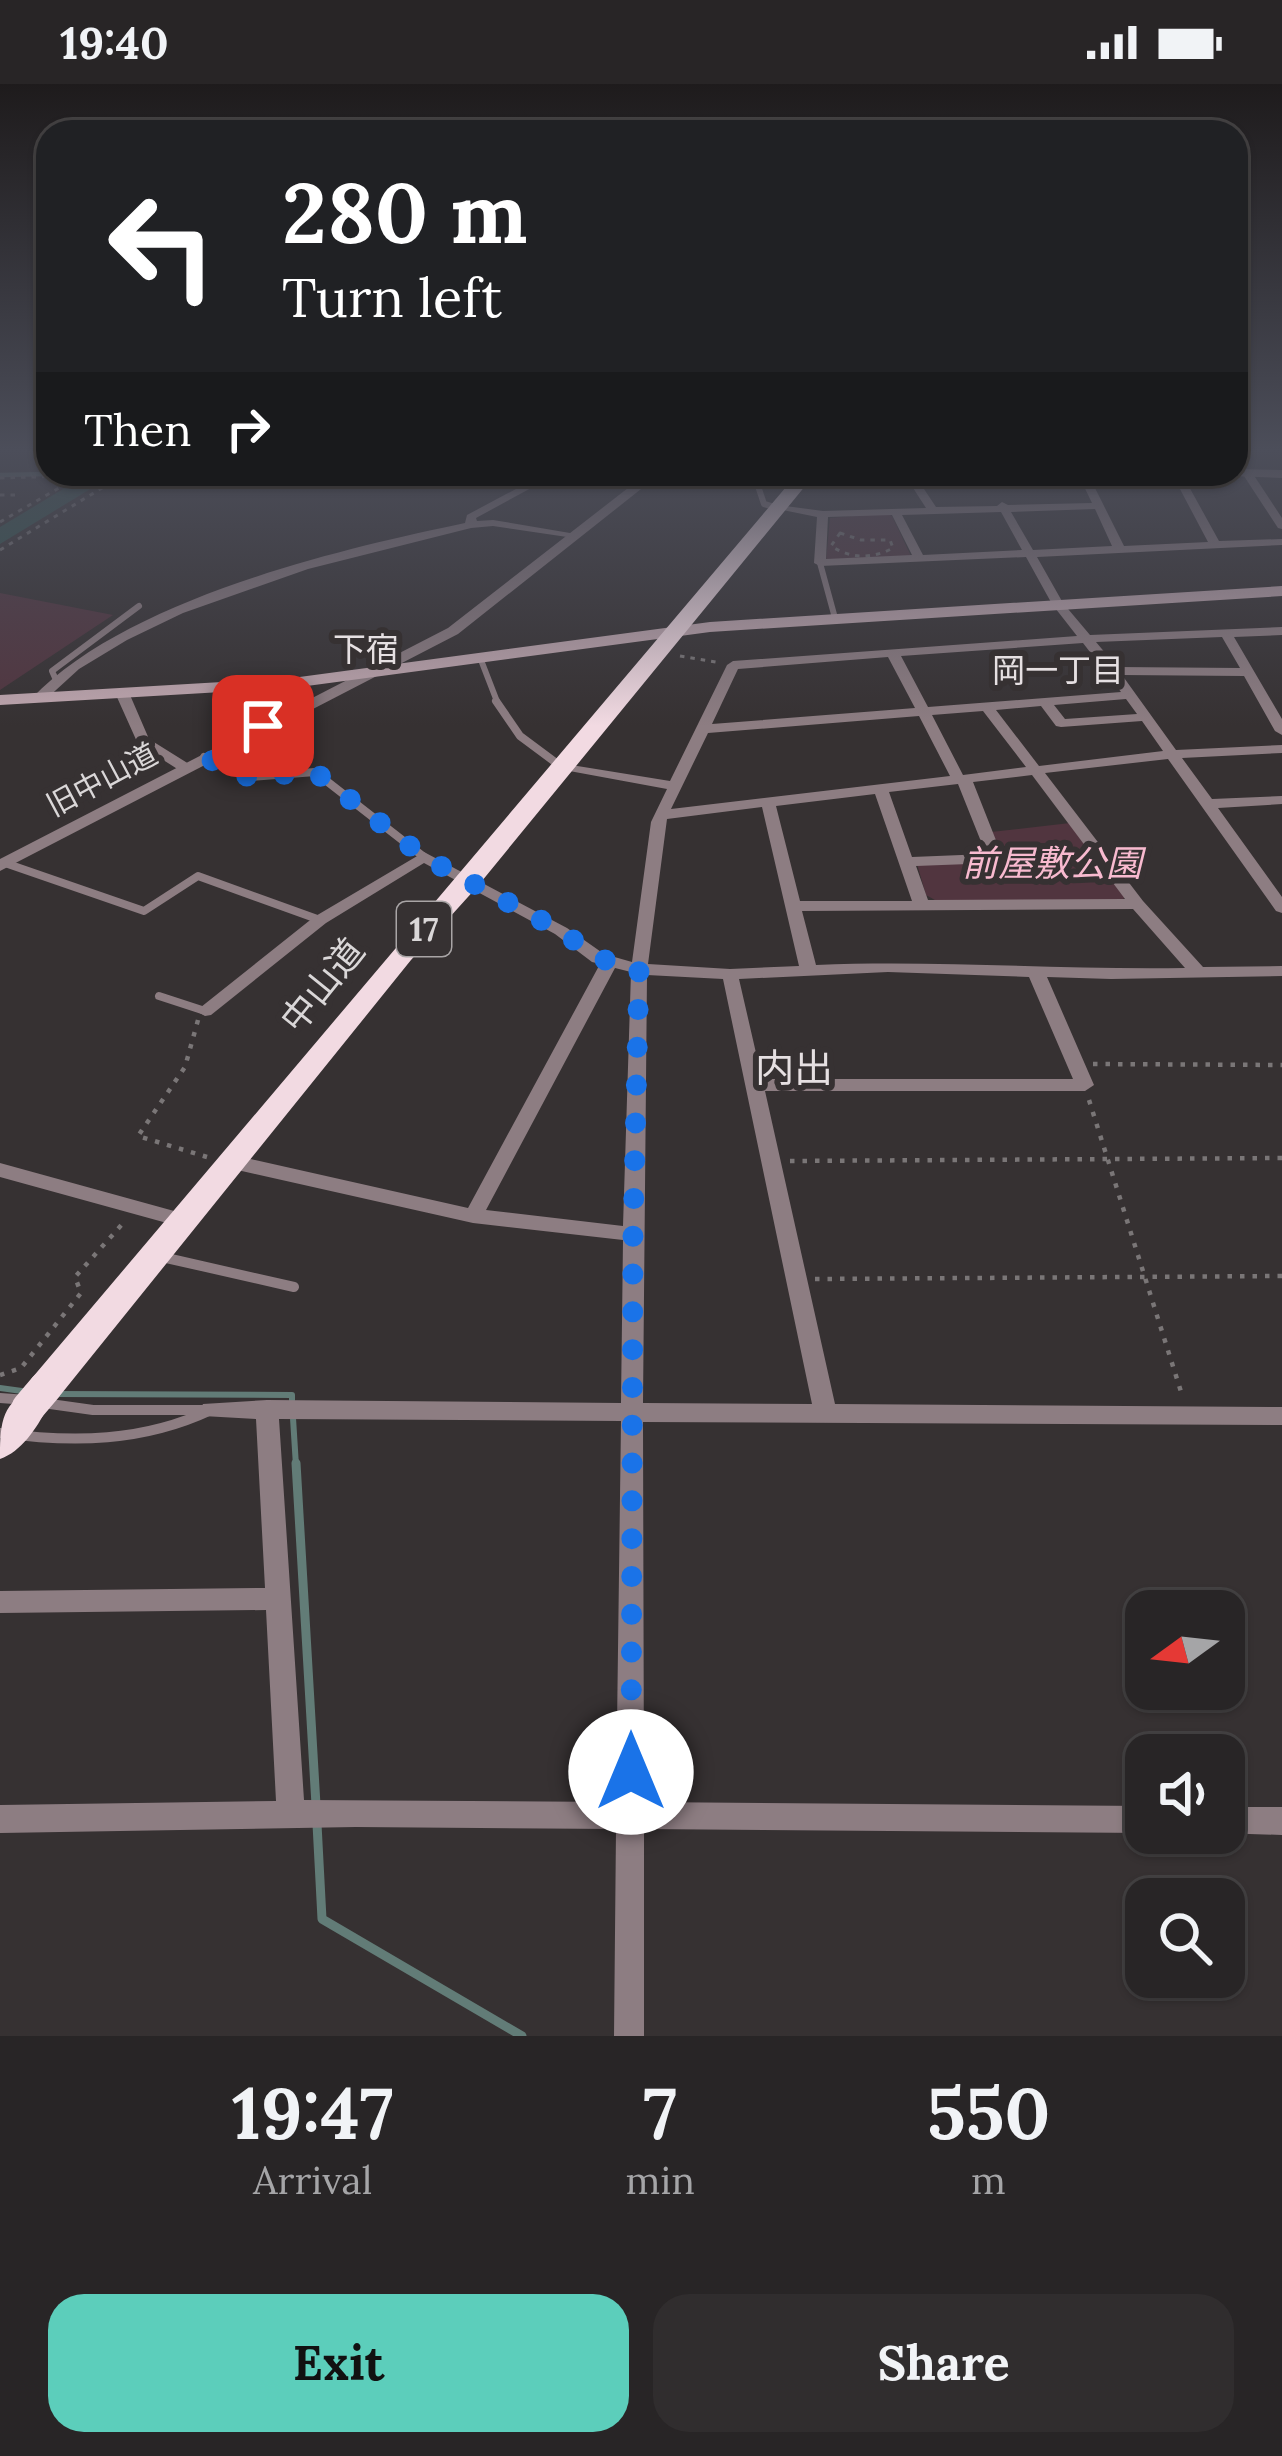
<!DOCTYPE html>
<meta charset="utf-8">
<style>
:root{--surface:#282526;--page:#302d2e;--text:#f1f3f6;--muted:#a5a5a7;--line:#444243;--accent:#5ccebb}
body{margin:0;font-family:Lora,"Noto Sans JP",serif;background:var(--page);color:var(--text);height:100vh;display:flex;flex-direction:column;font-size:45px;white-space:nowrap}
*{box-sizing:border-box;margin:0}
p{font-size:39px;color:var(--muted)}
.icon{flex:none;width:66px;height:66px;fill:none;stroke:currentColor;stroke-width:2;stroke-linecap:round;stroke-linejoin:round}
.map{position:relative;height:1952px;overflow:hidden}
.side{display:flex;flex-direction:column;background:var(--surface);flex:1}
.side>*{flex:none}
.banner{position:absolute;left:36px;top:36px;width:1212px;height:366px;border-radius:36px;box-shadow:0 3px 9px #0004,0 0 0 3px var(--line);background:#202124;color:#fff;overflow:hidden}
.needle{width:78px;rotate:255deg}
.controls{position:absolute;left:1125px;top:1506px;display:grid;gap:24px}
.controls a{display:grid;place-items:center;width:120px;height:120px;border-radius:24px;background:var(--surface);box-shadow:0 3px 9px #0004,0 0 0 3px var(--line);font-size:60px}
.pin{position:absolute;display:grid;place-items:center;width:102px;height:102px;color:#fff;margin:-51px;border-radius:24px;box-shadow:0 6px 18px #0006}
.me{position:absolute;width:132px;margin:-66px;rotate:0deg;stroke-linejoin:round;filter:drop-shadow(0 0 9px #0008)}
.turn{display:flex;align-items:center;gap:42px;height:252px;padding:0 48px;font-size:54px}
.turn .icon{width:156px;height:156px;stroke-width:2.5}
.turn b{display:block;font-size:84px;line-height:102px}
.then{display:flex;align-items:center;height:114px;padding:0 48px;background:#0003;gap:24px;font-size:45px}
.eta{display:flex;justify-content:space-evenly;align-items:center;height:204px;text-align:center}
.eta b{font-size:72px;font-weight:800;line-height:84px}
.button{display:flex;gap:24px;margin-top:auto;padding:24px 48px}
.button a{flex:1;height:138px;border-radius:36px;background:var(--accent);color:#111;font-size:48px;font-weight:800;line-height:138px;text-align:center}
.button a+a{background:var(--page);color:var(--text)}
.status{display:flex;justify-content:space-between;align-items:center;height:84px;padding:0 60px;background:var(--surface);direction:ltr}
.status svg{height:33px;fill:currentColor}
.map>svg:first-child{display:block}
.green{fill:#51353f}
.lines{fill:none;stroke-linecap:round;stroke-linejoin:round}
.stream-far2{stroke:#627c77;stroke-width:4.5}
.stream-far1{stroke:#627c77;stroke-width:6}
.stream{stroke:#627c77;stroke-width:9}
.river{fill:#2f554e;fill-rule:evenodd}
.path-far1{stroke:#7a7677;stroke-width:3;stroke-dasharray:4.5 6;stroke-linecap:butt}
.path{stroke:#7a7677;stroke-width:4.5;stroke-dasharray:4.5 8;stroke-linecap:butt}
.service-far2{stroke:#8d7d82;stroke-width:6}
.service-far1{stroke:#8d7d82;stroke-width:8}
.service{stroke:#8d7d82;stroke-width:10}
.minor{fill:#8d7d82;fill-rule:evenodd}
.tertiary{fill:#8d7d82;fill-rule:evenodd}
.secondary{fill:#c0a7af;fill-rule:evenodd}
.trunk{fill:#f2dae2;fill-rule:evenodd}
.trunk-bridge{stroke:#f2dae2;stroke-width:33}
.route{stroke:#1a73e8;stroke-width:21;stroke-dasharray:0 37.8}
.labels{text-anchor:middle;stroke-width:12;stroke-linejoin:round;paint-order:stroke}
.far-street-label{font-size:30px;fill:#dad7d8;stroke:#363132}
.far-neighbourhood-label{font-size:33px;fill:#e6e0e2;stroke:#363132}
.shield{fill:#363132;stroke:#a9a5a6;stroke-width:3}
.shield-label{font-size:33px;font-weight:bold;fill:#dad7d8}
.park-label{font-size:36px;font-style:italic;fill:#f8bacf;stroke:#363132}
.street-label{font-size:36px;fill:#dad7d8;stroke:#363132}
.neighbourhood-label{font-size:39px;fill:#e6e0e2;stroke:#363132}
</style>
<div class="status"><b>19:40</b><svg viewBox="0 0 49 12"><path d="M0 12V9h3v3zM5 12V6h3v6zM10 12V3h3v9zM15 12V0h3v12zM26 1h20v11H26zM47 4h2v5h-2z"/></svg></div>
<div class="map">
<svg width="1282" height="1952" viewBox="0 0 1282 1952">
<rect width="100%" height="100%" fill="#363132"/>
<path class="green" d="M886 429 892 432 911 472 826 477 830 434Z
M0 509 113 531 0 606Z
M1070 739 1125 813 1122 816H935L926 811 917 780 1001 776 991 748Z"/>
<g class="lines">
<path class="stream-far2" d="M0 391 48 390"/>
<path class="stream-far1" d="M0 1304 29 1308
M54 1310 292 1311V1316
M293 1334 296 1382"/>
<path class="stream" d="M296 1379 316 1721
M317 1740 322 1835 522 1952"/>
<path class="river" d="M88 390H115L0 460V443Z"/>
<path class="path-far1" d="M458 390 495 396 498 402
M0 394 65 392
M0 411H19
M0 438 83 390
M840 449 861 456H890L893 464C872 475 851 475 831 462Z
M0 466 125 390
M680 572 716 578"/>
<path class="path" d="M1003 788 1018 781V773L1010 766
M198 936 185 983 138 1052 207 1073
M1093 980 1282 981
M1089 1016 1183 1314
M790 1077 1282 1074
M815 1195 1282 1192
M0 1291 21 1284 81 1209 75 1193 125 1137"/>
<path class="service-far2" d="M733 390 757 399 764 420 778 424
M820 479 835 534
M481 576 498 620
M56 596 52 587 139 522"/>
<path class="service-far1" d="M496 617 520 652 559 681
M204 673 249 693 315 688 424 773
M5 779 144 827 198 792 320 836
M159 912 205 927"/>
<path class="service" d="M162 1173 294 1203
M0 1314 27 1316
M43 1319 93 1326H206
M0 1349C73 1359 143 1358 211 1326"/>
<path class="minor" d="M1247 386 1251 387 1282 434V445L1278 444 1242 389Z
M544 390H557L476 434 477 437 493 436 570 449 576 452 574 454 493 442 471 444 308 485 183 529 127 556 79 585 44 617H34L32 614C126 516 335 466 465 439L467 431Z
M904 390H914L936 423 997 422 1002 418 1008 421 1092 419 1078 390H1088L1124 462 1208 458 1172 390H1182L1219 457 1282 455V461L1037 473 1063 519 1090 551 1282 543V551L1234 553 1282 635V651L1275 647 1244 592 1122 591 1176 666 1282 661V669L1182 674 1212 715 1282 712V720L1218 724 1282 813V829L1276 827 1168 675 1045 689 1143 817 1203 883 1282 882V892L1111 895 1047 893 1094 1001 1085 1007H765L835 1320 1282 1323V1341L643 1338 644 1718 1146 1722 1148 1749 644 1745V1952H614L616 1745 356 1743 0 1749V1721L276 1717 266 1526 0 1529V1507L265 1504 256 1335 203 1332 200 1326 203 1320 267 1316 621 1319 623 1156 473 1139 233 1085 226 1083 223 1078 226 1073 233 1071 468 1124 600 880 592 878 555 850 424 779 326 839 211 931 205 932 196 927 314 833 424 768 567 844 604 870 632 878 651 738 667 705 564 686 559 685V679L670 697 727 581 733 577 1077 552 1052 520 1026 473 820 482 814 479 817 433 773 424 778 421 823 427 926 424ZM1095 425 1112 462 1033 466 1011 428ZM1001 428 1022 466 923 471 902 431ZM892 431 912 471 826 475 828 433ZM1222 553 1240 584 1117 583 1096 558ZM1083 559 1121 608 928 623 901 572ZM888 573 915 624 712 640 738 585ZM1126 615 1137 630 1065 635 1054 621ZM1041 622 1056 642 1061 643 1142 637 1163 667 1039 682 996 626ZM983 627 1026 683 963 691 932 631ZM919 632 950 692 671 725 708 649ZM1032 691 1125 815 928 816 916 782 995 779 1003 774 973 698ZM958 700 986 770 912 773 889 708ZM875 710 912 817H800L776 722ZM762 723 799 882 730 885 648 880 667 735ZM1133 825 1185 884C1062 886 939 876 816 881L802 827ZM615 884 631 888 623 1142 486 1126ZM888 888 1029 893 1073 995H762L739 895ZM647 891 723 895 812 1320 643 1319ZM279 1335 621 1337 616 1718 304 1716Z
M123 607 130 611 149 655 189 680V686H179L138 660 116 611Z
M0 1079 185 1130 192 1132 195 1137 192 1142 185 1144 0 1093Z
M1224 1723H1282V1751L1219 1749H1224Z"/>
<path class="tertiary" d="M1236 385 1282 386V394L1232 392 1236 390Z
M646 390H660L458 550 0 787V775L448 544Z"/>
<path class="secondary" d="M1282 502V512L710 548 292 604 0 621V611L292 594 710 538Z"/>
<path class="trunk" d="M797 390H815L477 803 411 876 58 1314 44 1318 47 1324C37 1344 21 1368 0 1375 0 1346 0 1318 29 1309L26 1304 32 1294Z"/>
<path class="trunk-bridge" d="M28 1324 45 1304"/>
</g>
<linearGradient id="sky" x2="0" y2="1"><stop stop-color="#1e1b1c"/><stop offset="0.57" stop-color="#4c4e5a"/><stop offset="1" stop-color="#4c4e5a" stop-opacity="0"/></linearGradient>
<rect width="1282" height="642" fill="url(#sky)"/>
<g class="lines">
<path class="route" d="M263 642 204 673 249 693 315 688 424 773 561 847 598 874 639 885 633 1150 631 1688"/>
</g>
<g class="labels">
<g class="far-street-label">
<text transform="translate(102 696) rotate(-28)" y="10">旧中山道</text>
</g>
<g class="far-neighbourhood-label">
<text x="366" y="577">下宿</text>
<text x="1058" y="598">岡一丁目</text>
</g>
<rect class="shield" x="397" y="818" width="54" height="54" rx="9"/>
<g class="shield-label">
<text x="424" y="857">17</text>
</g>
<g class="park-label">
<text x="1052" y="792">前屋敷公園</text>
</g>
<g class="street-label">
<text transform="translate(322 901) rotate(-51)" y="13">中山道</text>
</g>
<g class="neighbourhood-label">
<text x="794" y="998">内出</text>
</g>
</g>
</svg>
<div class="controls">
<a><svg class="needle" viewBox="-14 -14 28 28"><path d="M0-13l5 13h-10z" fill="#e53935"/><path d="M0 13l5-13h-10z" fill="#a5a5a7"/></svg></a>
<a><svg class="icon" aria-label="sound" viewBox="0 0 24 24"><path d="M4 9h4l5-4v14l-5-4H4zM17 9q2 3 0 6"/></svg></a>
<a><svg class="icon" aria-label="search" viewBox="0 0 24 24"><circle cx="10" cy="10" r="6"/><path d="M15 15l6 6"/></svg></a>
</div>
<div class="pin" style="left:263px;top:642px;background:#d93025"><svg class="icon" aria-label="arrive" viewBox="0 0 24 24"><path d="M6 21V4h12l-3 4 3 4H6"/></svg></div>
<svg class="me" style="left:631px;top:1688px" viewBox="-20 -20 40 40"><circle r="19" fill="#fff"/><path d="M0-13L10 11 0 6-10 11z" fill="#1a73e8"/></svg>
<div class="banner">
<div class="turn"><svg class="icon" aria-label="left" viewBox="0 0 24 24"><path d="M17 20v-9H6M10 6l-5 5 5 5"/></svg><div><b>280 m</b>Turn left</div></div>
<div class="then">Then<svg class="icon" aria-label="right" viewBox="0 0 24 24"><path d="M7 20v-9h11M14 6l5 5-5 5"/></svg></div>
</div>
</div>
<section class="side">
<div class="eta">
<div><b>19:47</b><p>Arrival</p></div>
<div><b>7</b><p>min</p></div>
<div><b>550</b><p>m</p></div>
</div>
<div class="button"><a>Exit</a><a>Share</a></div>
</section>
